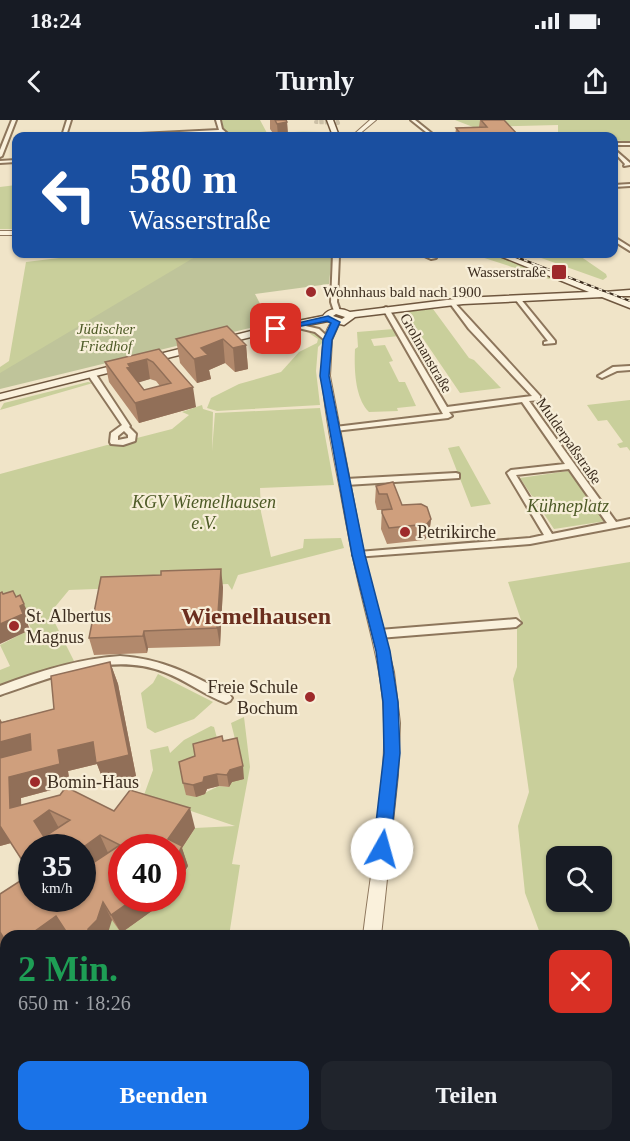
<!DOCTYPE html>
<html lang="de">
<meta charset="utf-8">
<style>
:root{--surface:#171b24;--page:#20242c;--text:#f1f3f6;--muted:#9ea1a6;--accent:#1a73e8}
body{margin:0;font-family:"Times New Roman",serif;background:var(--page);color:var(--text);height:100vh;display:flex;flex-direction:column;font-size:22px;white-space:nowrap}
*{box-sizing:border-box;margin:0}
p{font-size:20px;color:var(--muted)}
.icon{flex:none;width:33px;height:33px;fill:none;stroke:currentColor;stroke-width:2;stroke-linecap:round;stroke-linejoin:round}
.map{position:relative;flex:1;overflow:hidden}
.sheet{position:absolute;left:0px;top:810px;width:630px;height:212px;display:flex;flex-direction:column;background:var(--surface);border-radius:18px 18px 0 0;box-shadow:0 2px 4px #0004}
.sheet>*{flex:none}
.hud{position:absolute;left:12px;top:12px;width:606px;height:126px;border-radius:12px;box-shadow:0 2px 4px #0004;background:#1a4fa0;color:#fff;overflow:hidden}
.fabs{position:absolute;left:546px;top:726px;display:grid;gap:12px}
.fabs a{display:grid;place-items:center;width:66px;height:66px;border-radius:12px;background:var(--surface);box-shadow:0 2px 4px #0004;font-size:30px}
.speed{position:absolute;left:18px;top:714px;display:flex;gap:12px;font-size:30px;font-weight:700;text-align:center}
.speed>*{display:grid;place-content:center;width:78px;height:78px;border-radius:50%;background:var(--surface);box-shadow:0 2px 4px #0004;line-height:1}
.speed small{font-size:15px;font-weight:400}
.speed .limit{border:9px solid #d22;background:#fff;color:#111}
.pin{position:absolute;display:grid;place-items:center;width:51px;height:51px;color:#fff;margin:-26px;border-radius:12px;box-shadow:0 3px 9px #0006}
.me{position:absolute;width:66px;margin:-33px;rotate:7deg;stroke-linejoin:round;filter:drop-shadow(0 0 4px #0008)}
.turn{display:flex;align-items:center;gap:21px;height:126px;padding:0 18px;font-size:27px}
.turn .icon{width:78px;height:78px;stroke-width:2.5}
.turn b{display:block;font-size:42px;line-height:51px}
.round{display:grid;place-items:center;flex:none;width:63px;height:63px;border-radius:12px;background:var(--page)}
.summary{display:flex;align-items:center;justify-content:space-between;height:102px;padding:0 18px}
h1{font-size:36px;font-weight:800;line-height:45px;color:#1e9e55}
.primary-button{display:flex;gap:12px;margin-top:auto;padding:12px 18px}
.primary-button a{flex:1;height:69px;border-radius:12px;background:var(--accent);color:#fff;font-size:24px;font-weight:800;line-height:69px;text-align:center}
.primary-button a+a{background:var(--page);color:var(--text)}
.status{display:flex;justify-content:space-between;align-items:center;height:42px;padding:0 30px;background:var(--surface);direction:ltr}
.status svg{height:16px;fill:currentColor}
header{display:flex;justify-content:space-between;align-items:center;height:78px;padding:0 18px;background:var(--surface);font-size:27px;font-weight:800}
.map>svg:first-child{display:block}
.green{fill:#c9cf9b;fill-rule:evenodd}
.cemetery{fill:#bfc49a}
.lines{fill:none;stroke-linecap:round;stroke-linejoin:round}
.pedestrian-tunnel{stroke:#ccc0a6;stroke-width:4;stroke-dasharray:4 1.5;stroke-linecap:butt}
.minor-casing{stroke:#8d765c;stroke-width:4}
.tertiary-casing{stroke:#8d765c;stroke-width:2}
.secondary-casing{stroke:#6f573f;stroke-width:3}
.motorway-casing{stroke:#5b4430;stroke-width:2}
.minor{fill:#faf1dc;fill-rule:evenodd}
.tertiary{fill:#faf1dc;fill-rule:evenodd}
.secondary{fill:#faf1dc;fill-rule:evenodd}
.motorway{fill:#e0a458;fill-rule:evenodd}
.rail-casing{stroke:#3d2e20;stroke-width:2}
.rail{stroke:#f7eed8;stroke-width:1.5;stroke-dasharray:4;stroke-linecap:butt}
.wall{fill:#b2896c;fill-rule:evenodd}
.shaded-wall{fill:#916f58}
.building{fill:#cf9f7d;stroke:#916f58;stroke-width:1.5;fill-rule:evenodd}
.route{fill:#1a73e8;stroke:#114b97;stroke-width:1.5}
.poi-dot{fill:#9e2a2b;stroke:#f7eed8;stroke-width:2}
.labels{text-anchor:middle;stroke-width:4.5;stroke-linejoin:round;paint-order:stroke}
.far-poi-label{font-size:15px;fill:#3d2e20;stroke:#f7eed8;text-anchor:end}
.far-park-label{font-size:15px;font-style:italic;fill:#4d5a26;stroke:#f7eed8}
.far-street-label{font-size:15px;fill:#3d2e20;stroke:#f7eed8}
.park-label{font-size:18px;font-style:italic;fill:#4d5a26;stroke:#f7eed8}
.poi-label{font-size:18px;fill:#3d2e20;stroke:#f7eed8;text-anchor:start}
.district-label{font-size:24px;font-weight:bold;fill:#6b2e1e;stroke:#f7eed8}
</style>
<div class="status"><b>18:24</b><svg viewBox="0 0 49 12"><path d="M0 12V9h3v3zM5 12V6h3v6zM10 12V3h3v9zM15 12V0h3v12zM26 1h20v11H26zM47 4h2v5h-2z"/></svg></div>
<header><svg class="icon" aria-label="back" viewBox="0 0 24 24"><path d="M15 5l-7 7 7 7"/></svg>Turnly<svg class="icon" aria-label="share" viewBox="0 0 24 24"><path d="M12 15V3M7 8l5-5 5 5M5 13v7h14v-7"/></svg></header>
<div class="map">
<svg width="630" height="1021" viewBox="0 0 630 1021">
<rect width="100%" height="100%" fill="#f0e4c8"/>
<path class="green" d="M222 0H260L267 13 321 11 231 16 223 8Z
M455 0H630V22L614 20V16H564L558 13V5L473 7Z
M16 65V109H0V67Z
M92 134H206L0 254V247L9 241 26 142Z
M472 134H495L552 157 549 159Z
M530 134C546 133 561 138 577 134L606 154 607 157 603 160Z
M433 189 469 238 474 240 501 268 460 273 405 192Z
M394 209 399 216 371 219 374 226 385 225 393 241 389 242 399 262H405L416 286 397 288 398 291 369 292C355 278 354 249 355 229L358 227 357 212Z
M309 213 317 214 323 222 318 227 316 251 320 285 217 291 207 288 211 278 239 264 281 252 299 232 317 223 318 219Z
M88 262 93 263 0 290 4 283Z
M630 280V331L627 327 620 328 617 324 623 322 607 300 598 301 587 285Z
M202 285 203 289 213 292 212 331 215 293 320 288 334 365 260 368 261 392 271 437 303 428 304 419 341 418 344 428 238 455 232 470 228 464 69 470 50 493 74 541 0 564V550L10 546 0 525 31 509 28 502 32 500 27 490H0V354L107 325 129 324 137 318 172 309 189 295 182 292Z
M459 326 491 384 471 387 448 328Z
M568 351 606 401 554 409 520 358Z
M630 442V840L624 845V816H541L525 773 518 706 529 672 513 559 517 547V507L522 503 508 462ZM556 736H602V782H556Z
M158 554 213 582 194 599 155 613 147 608 141 573 153 563Z
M244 597 250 647 232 744 240 745 229 816H107L110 796 121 813 163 783 160 779 172 778 173 767 178 769 183 753 188 748 173 742 195 708 235 706 144 675 153 650 150 630 168 626 170 633 184 620 211 606 214 607 217 618 191 674 196 677 219 666 229 667 238 631 231 603Z
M6 825V931L0 930V829Z
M6 986V1016H80L84 1021H0V987Z
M166 1016H280L302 1021H175Z"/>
<path class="cemetery" d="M200 134H332L329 164 255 174 270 203 0 269V253Z"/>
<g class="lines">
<path class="pedestrian-tunnel" d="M337 1 338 3 316 2Z"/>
<defs>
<path id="minor" d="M12 0H16L2 36 0 37V30Z
M67 0H71L66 16H62Z
M216 0H220L222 9 230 16H226L221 12 100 16 219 10Z
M411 0H415L435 16H431Z
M614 23H630V25H614Z
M614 29 630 43V45L624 46 625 44 614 32Z
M16 40V42L0 43V41Z
M630 64V66L614 67V65Z
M614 117 630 127V131L614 121Z
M333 134H365L362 136H339L337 182 340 191 337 193 334 191 331 182Z
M420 134H427L436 138 431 139Z
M515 177H519L555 221V223L544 224V222L548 221 515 179Z
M452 180 540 276V280L529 281 616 402 630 399V405L530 424 355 437 353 435 355 433 358 432 530 418 544 415 507 353 511 350 565 344 522 282 449 292 452 296 448 298 335 311 331 309 335 307 443 294 383 189 386 187 389 189 447 287 532 276 469 209 449 182ZM569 349 607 403 552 414 516 355Z
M292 203 319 209 331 220 326 221 315 212 290 206 289 205Z
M630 246V250L617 251 602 258 598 256 613 247Z
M89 253H95L130 306 129 307 136 314 135 321 123 325 111 324 110 322 111 313 122 305 88 255ZM124 311 128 315V318L118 320V316Z
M456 353 459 354V358L346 365 342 362 346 359Z
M516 499 521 503 516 507 379 518 374 514 379 510Z
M120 536C164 539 192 555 230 575L232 578 230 581 226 583C204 575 186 560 164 552 109 531 52 558 0 575V566C39 551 78 539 120 536Z"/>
<path id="tertiary" d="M370 0H376L357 16H352Z
M0 111H16V115H0Z
M336 199 340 202 332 220 330 256 364 435 394 552 400 603 398 655 381 816H363C371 748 386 671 384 603 384 559 371 516 361 473 353 441 347 408 341 375 336 344 304 216 336 199Z
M339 1016H361V1021H339Z"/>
<path id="secondary" d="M327 0H333L339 16H333Z
M495 134H505L604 172 630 170V176H616L630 182V188L602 177 463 184 355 197 344 205 328 201 263 214 0 280V274L263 208 323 196C329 187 342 188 350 192L463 178 589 172ZM336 194 345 197 342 199 333 196Z"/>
<path id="motorway" d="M630 850V879L624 882V853Z
M630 897V929L624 932V899Z
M0 944H6V992L0 993Z
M75 1016H108L111 1021H77Z
M120 1016H156L159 1021H122Z
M398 1016H438L436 1021H395Z
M466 1016H501L499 1021H463Z
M512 1016H547L545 1021H509Z"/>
</defs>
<use href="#minor" class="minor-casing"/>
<use href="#tertiary" class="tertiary-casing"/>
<use href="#secondary" class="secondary-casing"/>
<use href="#motorway" class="motorway-casing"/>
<use href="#minor" class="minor"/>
<use href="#tertiary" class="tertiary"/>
<use href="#secondary" class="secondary"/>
<use href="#motorway" class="motorway"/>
<defs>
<path id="rail" d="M509 134 630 181"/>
</defs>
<use href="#rail" class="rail-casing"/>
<use href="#rail" class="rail"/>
</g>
<path class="wall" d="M270 0H286L287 2 288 16H275L270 9Z
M480 0H504L519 16H455L456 8 479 7Z
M227 206 246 225 248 249 235 252 225 243 209 250 211 259 197 263 180 243 176 219Z
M159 229 196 287 139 303 109 262 105 242ZM150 259 156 261 160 266 144 270 138 262Z
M376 366 402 385 431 399 429 415 424 420 387 424 381 409 382 390H385H377L375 382Z
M223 467 220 526 148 528 147 533 94 535 89 518Z
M110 542 118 564 136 656 105 665 97 644 68 651 70 665 21 678V685L114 691 195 708 182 728 188 746 183 755 184 759 177 770 172 767V728H122L163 783 121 813 112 800 68 814 64 816H6V825L0 829 31 754 11 723 0 726V599L2 602 54 589Z
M223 621 244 659 232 662 229 667 219 666 207 669 205 674 196 677 186 675 183 663 195 636Z"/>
<path class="shaded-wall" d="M287 2 288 16H278L277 4Z
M223 219 225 243 209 250 211 259 197 263 194 239 201 228Z
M246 225 248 249 235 252 233 228Z
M147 239 150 259 134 264 127 248 128 244Z
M193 267 196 287 139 303 135 283Z
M431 399 429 415 424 420 427 404Z
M221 449 223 467 220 526 217 508Z
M24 484 31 500 27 502 30 510 0 524V504L20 486Z
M144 511 148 528 147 533 143 516Z
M110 542 118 564 136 656 105 665 97 644 68 651 70 665 21 678 22 708 10 688 0 638V599L10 618 30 614 58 630Z
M243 646 244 659 232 662 229 667 227 655 230 650Z
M217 654 219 666 207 669 205 674 196 677 193 665 204 657Z
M190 688 195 708 182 728 188 746 183 755 177 736 168 719Z
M49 690 60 710 46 721 34 701Z
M0 706 11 723 0 726Z
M100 715 109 735 82 754V728Z
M179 740 184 759 177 770 172 755V749Z
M135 778H161L163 783 121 813 111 795Z
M103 782 112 800 107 816H87L88 809Z
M56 796 68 814 64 816H28Z
M0 810 6 817V825L0 829Z"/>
<path class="building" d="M275 0H286L287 2 277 4Z
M481 0H504L519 16H462L456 8 487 7Z
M227 206 246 225 233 228 223 219 201 228 208 235 194 239 176 219Z
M159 229 193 267 135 283 105 242ZM147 239 153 242 171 263 144 270 127 248 130 247 128 244Z
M393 362 402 385 421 384 427 387 431 399 427 404 389 408 382 393V390L392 389 387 374H379L376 366Z
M221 449 217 508 144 511 143 516 89 518 101 457 161 455V451Z
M13 471 16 477 20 475 24 484 20 486 23 494 0 504V473L2 472 3 474Z
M110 542 129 635 96 643 93 622 58 630 60 644 9 657 10 688 60 675 66 667 114 691 130 670 190 688 168 719 182 726 177 736 179 740 172 749V728H122V778H135L111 795 103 782 97 800 88 809 87 816H69L56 796 28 816H6V822L0 812V774L31 754 0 706V632V638L31 630 30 614 0 622V603L54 589 51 556ZM49 690 70 700 44 717 34 701ZM100 715 120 725 82 750V778H32V728H82Z
M222 616 223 621 237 618 243 646 230 650 227 655 217 654 204 657 203 662 193 665 183 663 179 642 195 636 193 624Z"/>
<path class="route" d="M328 196 340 202 332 220 329 256 365 435 390 531 398 582 400 633 390 729 388 734 382 737 376 734 373 729 384 633 383 582 376 531 352 435 320 256 323 220 331 203 327 201 276 211 272 209Z"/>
<g class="poi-dot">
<rect x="551" y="144" width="16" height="16" rx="3"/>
<circle cx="311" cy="172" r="6"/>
<circle cx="405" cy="412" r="6"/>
<circle cx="14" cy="506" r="6"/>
<circle cx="310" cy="577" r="6"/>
<circle cx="35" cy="662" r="6"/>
</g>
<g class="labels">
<g class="far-poi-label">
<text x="546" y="157">Wasserstraße</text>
<text x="323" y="177" text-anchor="start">Wohnhaus bald nach 1900</text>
</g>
<g class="far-park-label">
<text x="106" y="214">Jüdischer<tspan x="106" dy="17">Friedhof</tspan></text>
</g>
<g class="far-street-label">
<text transform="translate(426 233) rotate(60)" y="5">Grolmanstraße</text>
<text transform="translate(569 321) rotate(55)" y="5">Mulderpaßstraße</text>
</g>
<g class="park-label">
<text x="204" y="388">KGV Wiemelhausen<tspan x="204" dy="21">e.V.</tspan></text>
<text x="568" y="392">Kühneplatz</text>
</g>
<g class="poi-label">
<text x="417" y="418">Petrikirche</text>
<text x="26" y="502">St. Albertus<tspan x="26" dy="21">Magnus</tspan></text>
<text x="298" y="573" text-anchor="end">Freie Schule<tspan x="298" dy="21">Bochum</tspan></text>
<text x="47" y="668">Bomin-Haus</text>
</g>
<g class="district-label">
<text x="256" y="504">Wiemelhausen</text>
</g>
</g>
</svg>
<div class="fabs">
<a><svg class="icon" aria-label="search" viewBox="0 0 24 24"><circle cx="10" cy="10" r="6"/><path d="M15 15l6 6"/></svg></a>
</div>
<div class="speed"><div>35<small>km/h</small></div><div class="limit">40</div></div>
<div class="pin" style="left:276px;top:209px;background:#d93025"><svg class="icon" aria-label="arrive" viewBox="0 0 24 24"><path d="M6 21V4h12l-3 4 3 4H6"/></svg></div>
<svg class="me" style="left:382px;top:729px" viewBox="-20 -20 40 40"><circle r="19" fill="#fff"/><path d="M0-13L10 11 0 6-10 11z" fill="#1a73e8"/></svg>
<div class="hud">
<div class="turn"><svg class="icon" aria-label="left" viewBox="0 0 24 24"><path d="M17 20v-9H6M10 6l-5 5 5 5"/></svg><div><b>580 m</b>Wasserstraße</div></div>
</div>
<section class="sheet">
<div class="summary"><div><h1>2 Min.</h1><p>650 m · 18:26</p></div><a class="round" style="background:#d93025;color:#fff"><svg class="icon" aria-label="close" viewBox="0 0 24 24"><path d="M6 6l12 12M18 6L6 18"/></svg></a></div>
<div class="primary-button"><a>Beenden</a><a>Teilen</a></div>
</section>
</div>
